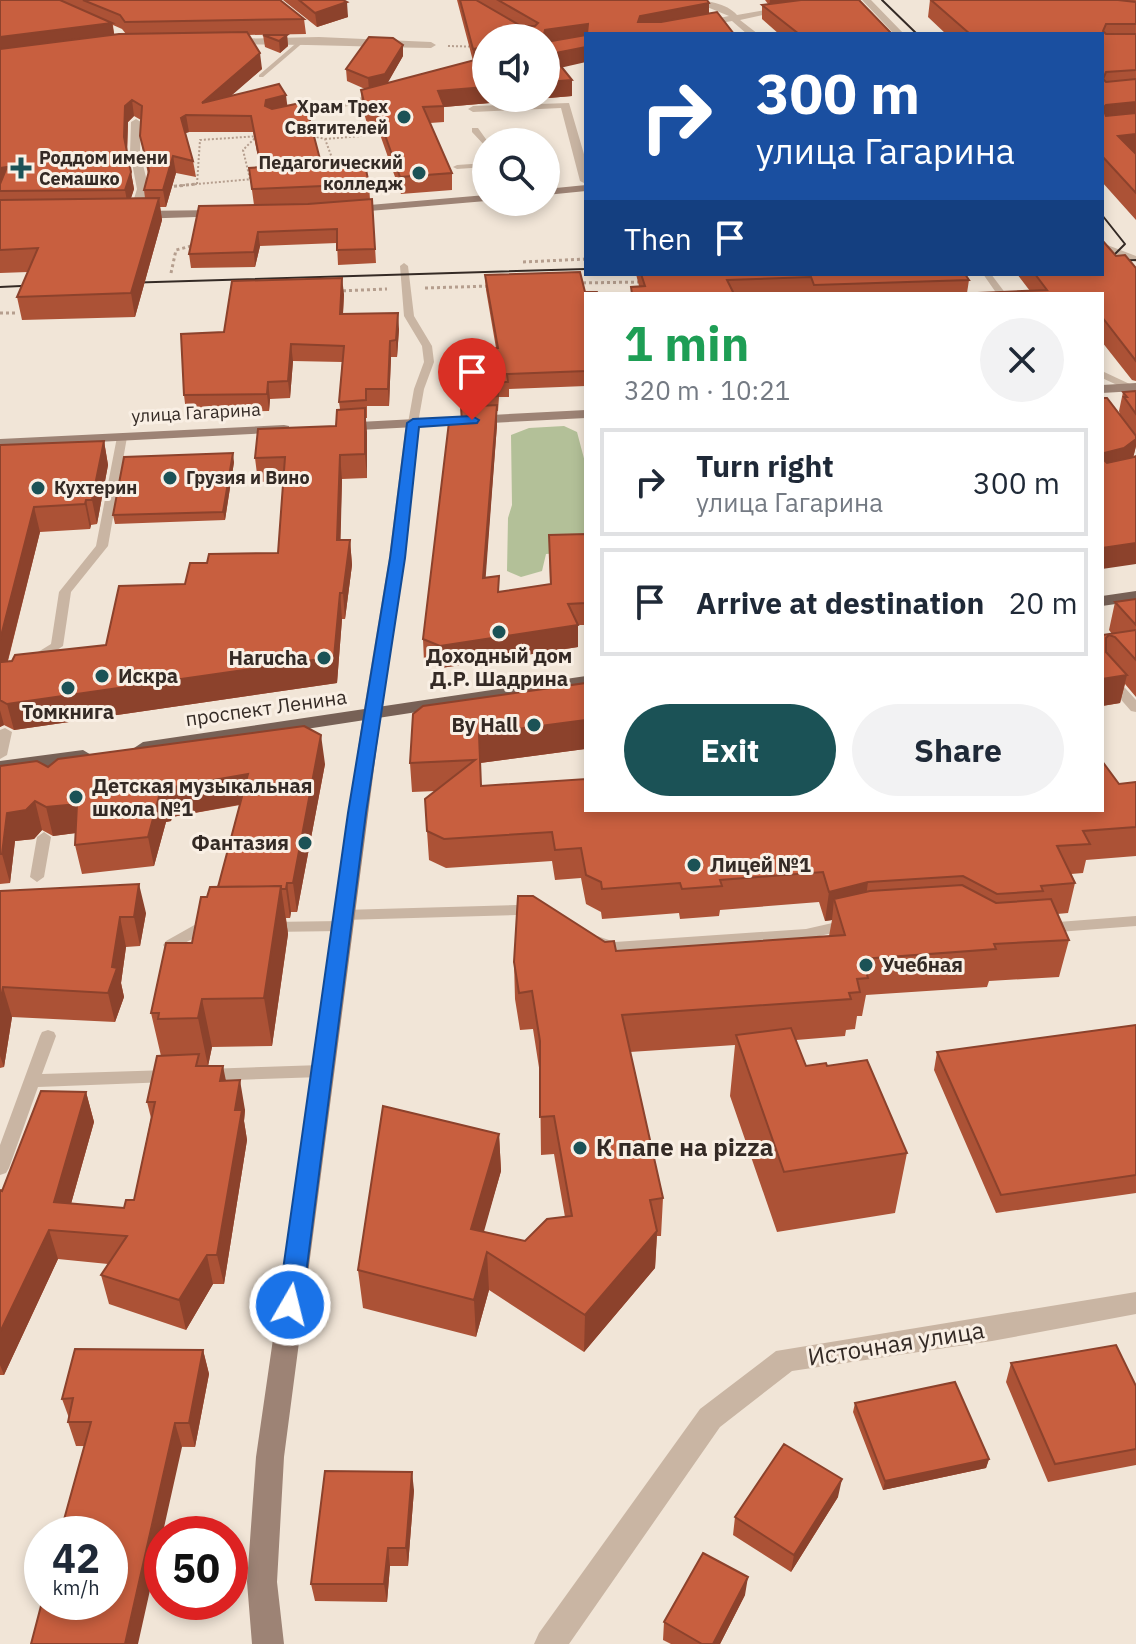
<!DOCTYPE html>
<meta charset="utf-8">
<style>
:root{--surface:#fff;--page:#f2f2f3;--text:#1f2937;--muted:#747a83;--line:#e0e1e3;--accent:#1b5256}
body{margin:0;font-family:"IBM Plex Sans",sans-serif;background:var(--page);color:var(--text);height:100vh;display:flex;flex-direction:column;font-size:30px;white-space:nowrap}
*{box-sizing:border-box;margin:0}
p{font-size:26px;color:var(--muted)}
.icon{flex:none;width:44px;height:44px;fill:none;stroke:currentColor;stroke-width:2;stroke-linecap:round;stroke-linejoin:round}
.map{position:relative;flex:1;overflow:hidden}
.sheet{position:absolute;left:584px;top:292px;width:520px;height:520px;display:flex;flex-direction:column;background:var(--surface);border-radius:0px;box-shadow:0 4px 12px #0003}
.sheet>*{flex:none}
.banner{position:absolute;left:584px;top:32px;width:520px;height:244px;border-radius:0px;box-shadow:0 4px 12px #0003;background:#1a4fa0;color:#fff;overflow:hidden}
.fabs{position:absolute;left:472px;top:24px;display:grid;gap:16px}
.fabs a{display:grid;place-items:center;width:88px;height:88px;border-radius:50%;background:var(--surface);box-shadow:0 4px 12px #0003;font-size:40px}
.speed{position:absolute;left:24px;top:1516px;display:flex;gap:16px;font-size:40px;font-weight:700;text-align:center}
.speed>*{display:grid;place-content:center;width:104px;height:104px;border-radius:50%;background:var(--surface);box-shadow:0 4px 12px #0003;line-height:1}
.speed small{font-size:20px;font-weight:400}
.speed .limit{border:12px solid #d22;background:#fff;color:#111}
.pin{position:absolute;display:grid;place-items:center;width:68px;height:68px;color:#fff;margin:-82px -34px;border-radius:50% 50% 50% 0;rotate:-45deg;box-shadow:0 0 8px #0007}
.pin .icon{rotate:45deg}
.me{position:absolute;width:88px;margin:-44px;rotate:8deg;stroke-linejoin:round;filter:drop-shadow(0 0 6px #0008)}
.turn{display:flex;align-items:center;gap:28px;height:168px;padding:0 40px;font-size:36px}
.turn .icon{width:104px;height:104px;stroke-width:2.5}
.turn b{display:block;font-size:56px;line-height:68px}
.then{display:flex;align-items:center;height:76px;padding:0 40px;background:#0003;gap:16px;font-size:30px}
.round{display:grid;place-items:center;flex:none;width:84px;height:84px;border-radius:42px;background:var(--page)}
.summary{display:flex;align-items:center;justify-content:space-between;height:136px;padding:0 40px}
h1{font-size:48px;font-weight:700;line-height:60px;color:#1e9e55}
.cta{display:flex;gap:16px;margin-top:auto;padding:16px 40px}
.cta a{flex:1;height:92px;border-radius:48px;background:var(--accent);color:#fff;font-size:32px;font-weight:700;line-height:92px;text-align:center}
.cta a+a{background:var(--page);color:var(--text)}
ul{padding:0;list-style:none}
li{display:flex;align-items:center;gap:24px;height:108px;margin:0 16px 12px;padding:0 24px;border:4px solid var(--line);border-radius:0px}
li div{flex:1}
li b{display:block;font-size:30px}
li em{font-style:normal}
.map>svg:first-child{display:block}
.green{fill:#b3c098}
.lines{fill:none;stroke-linecap:round;stroke-linejoin:round}
.path-far1{stroke:#b59e8e;stroke-width:2;stroke-dasharray:2 2;stroke-linecap:butt}
.path{stroke:#b59e8e;stroke-width:3;stroke-dasharray:3 3;stroke-linecap:butt}
.service{fill:#c9b5a3;fill-rule:evenodd}
.minor{fill:#c9b5a3;fill-rule:evenodd}
.tertiary{fill:#c9b5a3;fill-rule:evenodd}
.secondary{fill:#9d8375;fill-rule:evenodd}
.primary{fill:#776156;fill-rule:evenodd}
.tram{stroke:#342a25;stroke-width:2}
.wall{fill:#ac5236;fill-rule:evenodd}
.shaded-wall{fill:#8c422c}
.building{fill:#c85f3f;stroke:#8c422c;stroke-width:2}
.route{fill:#1a73e8;stroke:#114b97;stroke-width:2}
.poi-dot{fill:#1b5256;stroke:#f9efe4;stroke-width:3}
.labels{text-anchor:middle;stroke-width:6;stroke-linejoin:round;paint-order:stroke}
.far-poi-label{font-size:18px;font-weight:bold;fill:#342a25;stroke:#f9efe4;text-anchor:start}
.far-street-label{font-size:18px;fill:#342a25;stroke:#f9efe4}
.poi-label{font-size:20px;font-weight:bold;fill:#342a25;stroke:#f9efe4;text-anchor:start}
.street-label{font-size:20px;fill:#342a25;stroke:#f9efe4}
.near-poi-label{font-size:24px;font-weight:bold;fill:#342a25;stroke:#f9efe4;text-anchor:start}
.near-street-label{font-size:24px;fill:#342a25;stroke:#f9efe4}
</style>
<div class="map">
<svg width="1136" height="1644" viewBox="0 0 1136 1644">
<rect width="100%" height="100%" fill="#f1e5d7"/>
<path class="green" d="M564 426 577 432 586 466V551L546 554 542 571 521 577 507 571 508 518 512 505 511 435 529 428Z"/>
<g class="lines">
<path class="path-far1" d="M448 46 486 47
M309 135 325 139 335 166
M325 139 385 134
M250 179 243 150 255 138
M197 184 200 140 260 136
M175 186 253 179"/>
<path class="path" d="M168 187 196 184
M523 262 586 259
M171 273 176 250 195 245
M577 283 643 282
M425 288 491 286
M337 291 387 289
M0 313H16"/>
<path class="service" d="M301 39 306 40 263 77H259V75Z
M472 128H478L488 142 486 147 472 132Z
M486 163V167L457 169 453 167 457 165Z
M1102 243 1136 256V262L1102 249Z
M404 263 408 266 414 316 432 346 434 362 424 389 418 423 413 426 408 423 414 389 424 362 422 346 404 316 400 266Z
M983 274H991L1006 294H997Z
M1102 371 1134 386 1136 388 1128 390 1102 378Z
M122 434 127 437 108 546 71 592 63 646 38 663H30L28 660 30 657 51 644 59 592 96 546 117 437Z
M1102 666 1106 667 1136 700V712L1131 711 1102 678Z
M5 728 12 732 7 755 0 759V730Z
M44 832 51 837 44 877 37 882 30 877 37 837Z
M516 905 539 910 541 914 534 919 516 915 343 920 336 915 343 910Z
M1136 916V926L1045 933 1040 932 1037 928 1040 924 1045 923Z
M850 919 855 920 857 924 855 928 806 939 614 952 592 945 589 941 592 937 597 936 615 942 806 929Z
M341 921 346 922 348 926 346 930 341 931 270 932 265 931 262 927 265 923 270 922Z
M209 922 214 923 217 927 214 931 206 932 171 950 166 949 163 945 166 941 198 923Z
M48 1030 54 1032 56 1036 42 1074 169 1070 175 1072 177 1076 175 1080 169 1082 38 1087 9 1168 6 1173 0 1175V1145L40 1036 42 1032Z
M321 1065 327 1067 329 1071 327 1075 321 1077 206 1081 200 1079 198 1075 200 1071 206 1069Z"/>
<path class="minor" d="M690 0C705 0 727 3 737 15L787 6 791 9 740 20 758 34H747L732 21 661 34H640L729 16Z
M862 0H871L904 34H894Z
M319 37 431 42 436 45 431 48C363 47 295 43 227 45L222 42 227 39Z
M386 91 390 92V96L281 122 276 119Z
M569 103 586 161V184L580 181 561 108 473 112 468 109 473 106Z
M136 119 141 122 140 153 149 189 141 215 135 219 129 215 137 189 130 153 131 122Z
M1136 1292V1314L992 1341 792 1371 720 1427 569 1644H534L539 1633 700 1409 776 1351Z"/>
<path class="tertiary" d="M413 419 420 423 405 558 381 715 372 721 363 715 389 558 406 423Z"/>
<path class="secondary" d="M586 185V191L546 195V189Z
M486 195V201L346 213 340 210 346 207Z
M223 210 229 214 227 216 135 219 129 215 135 211Z
M1136 383V391L1102 393V385Z
M586 410V418L340 431 333 427 340 423Z
M284 425 289 426V432L0 447V439Z
M372 709 381 715 284 1457 277 1582 284 1644H252L247 1582 256 1457 363 715Z"/>
<path class="primary" d="M1136 591V601L1102 606V596Z
M586 676V686L143 754 134 748 143 742Z
M83 750 93 756 90 760 0 773V761Z"/>
<path class="tram" d="M882 0 917 34
M1102 215 1125 244 1114 255 1102 258
M1106 261 1136 260
M122 283 586 269
M0 287 42 285"/>
</g>
<path class="wall" d="M0 0H280L304 19 306 34 248 35 262 69 231 95 287 106 321 163 369 184 370 200 372 199 376 263 338 265 337 243 260 246 255 267 191 268 189 254 254 205 249 168 260 167 253 132H189L185 133 193 161 196 177 176 173 166 207H160L162 220 135 317 22 320 17 297 28 272 0 273ZM113 25 122 29 126 34 114 35ZM134 116 141 120 140 136 148 174 144 190 145 198H131L134 189 127 151 128 122Z
M283 0H343L348 17 317 27Z
M457 0H707L709 3V14L586 34 562 67 572 80V96L444 107V122L430 123 452 173V190L401 194 377 126 368 127 362 106 361 90 365 89 347 81 346 69 403 56 387 83 473 61Z
M765 0H859L892 34H779L762 19V5L768 4Z
M930 0H1136V220L1102 182V34H946L928 17Z
M263 35H287L288 46 280 53 265 47Z
M1116 256 1136 268V381L1132 380 1102 342V294H631V287L639 286 636 274H965L969 280 967 293 1030 291 1017 274H1102Z
M485 275 585 292 586 294V386L509 389V397H499L498 411H497V425L485 578 499 592 550 585 549 535 586 534V625H578V647L441 668 424 662 423 639 462 422 458 371 462 370 460 350 496 348 486 290Z
M344 294 343 314 399 329 397 357H391L389 406H367V418H366L367 478 342 479 340 540H350L352 565 345 619H342L337 683 14 730 4 725 0 727V445L104 441 108 465 97 524 91 525 90 529 40 532 8 661 106 645 185 584 207 563 278 553 283 481 258 482 255 458 336 426 340 409 339 402 342 362 293 361 290 398 270 399 269 411 186 412 184 395 224 332Z
M1136 391V446L1133 458 1119 411 1123 392Z
M234 462 225 520 115 524 113 515Z
M1136 599V697L1125 684 1120 703 1102 706V635L1112 634 1109 630 1115 602Z
M586 683V751L585 749 480 763 481 786 586 810H1102L1119 784 1136 782V856L1086 860 1083 873 1071 874 1075 883 1068 913 1057 914 1069 940 1059 977 989 981 987 987 866 995 862 1016H857L855 1029 846 1030 845 1036 796 1040 806 1066H827L907 1153 895 1213 777 1232 730 1096 735 1045 630 1052 663 1198 661 1236H657L655 1268 584 1352 489 1290 476 1337 363 1308 358 1270 499 1134 501 1171 483 1232 525 1241 565 1217 554 1154 541 1155 540 1074 533 1029 520 1030 515 999 514 962 616 951 829 936 832 920 825 921 819 902 720 910 719 916 680 919 679 913 602 919 601 912 586 904 581 878 555 880 552 861 446 868 429 860 427 831 436 791 412 792 410 763Z
M325 764 297 912H291L290 918H286L288 934 272 1046 212 1047 208 1066 226 1080 245 1110 244 1121 247 1140 224 1284H213L186 1330 109 1304 101 1275 108 1264 58 1259 4 1375H0V1190L2 1191 86 1092 94 1122 71 1204 124 1208 134 1200 151 1118 147 1102 161 1056 151 1013 192 943 207 897 218 887 240 805 172 817 171 821 166 822 154 866 82 874 75 845 76 833 53 836 42 830 34 839 15 841 10 883 0 884V766L48 767Z
M0 891 146 913 140 946 126 947 121 983 124 997 115 1022 12 1017 4 1067 0 1068Z
M1136 1025V1193L996 1213 934 1070 937 1052Z
M203 1350 209 1374 195 1447 76 1446 68 1422 69 1418 62 1399Z
M1011 1363 1136 1386V1465L1048 1482 1006 1382Z
M855 1403 989 1459 986 1468 883 1490 853 1412Z
M414 1490 408 1566H390L387 1602 315 1601 311 1584Z
M838 1497 791 1572 733 1535 735 1517Z
M745 1595 720 1644H671L663 1640 664 1622Z"/>
<path class="shaded-wall" d="M770 0H822L769 7Z
M347 2 348 17 317 27 315 13Z
M709 3V17L639 31 638 22 640 16Z
M112 23 115 38 0 52V37Z
M588 24V34H586V39L546 45V38H543L545 30Z
M287 35 288 46 280 53 279 41Z
M403 45V56L386 86 369 90 368 78Z
M486 47V62L474 64 473 49Z
M586 47V62L551 70V54Z
M260 53 262 69 208 116 202 103Z
M572 80V96L444 107 438 91 486 87V98H546V82Z
M286 95 288 111 267 116 265 106 266 100Z
M132 100 134 116 128 122 127 154 124 137 125 106Z
M1136 102V122L1102 125 1103 108 1106 105Z
M186 115 189 132 183 134 181 118Z
M1136 134V154L1118 136Z
M173 156 176 173 166 207 163 190Z
M7 167 0 186V168Z
M131 172 134 189 128 207 125 190Z
M159 198 162 220 135 317 131 293Z
M258 232 260 246 255 267 254 252Z
M342 278 344 294 342 330 340 314Z
M398 313 399 329 397 357 396 340Z
M390 341 391 357 389 406 388 389Z
M291 344 293 361 290 398 288 381Z
M268 382 270 399 269 411 267 394Z
M497 405V425L484 600 483 578Z
M365 408 367 432V478L365 454Z
M1136 439V446L1133 458 1102 473 1104 453Z
M104 441 108 465 97 524 92 500Z
M233 453 234 462 225 520 223 512Z
M340 455 342 479 340 566 337 540Z
M86 500 91 525 90 529 85 504Z
M34 507 40 532 2 683 0 673V640Z
M350 540 352 565 345 619 343 593Z
M1136 543V564L1102 569V548Z
M340 593 342 619 337 683 14 730 7 704Z
M578 625V647L441 668 440 646Z
M1127 675 1120 703 1102 706V679Z
M0 710 4 725 0 727Z
M585 720V749L480 763 479 734Z
M321 735 325 764 297 912 293 883Z
M248 774 253 802 172 817 171 821 166 822 154 866 148 837 160 793 167 788Z
M35 801 42 830 34 839 15 841 10 883 2 854 7 813Z
M77 804 83 832 53 836 46 807Z
M868 882 864 912 834 899 832 920 825 921 829 892Z
M287 883 291 912 290 918 286 889Z
M139 884 146 913 140 946 134 917Z
M281 886 288 934 272 1046 264 998Z
M120 917 126 947 121 983 124 997 115 1022 108 993Z
M3 987 12 1017 4 1067 0 1056V1004Z
M202 999 212 1047 208 1066 198 1018Z
M223 1066 229 1096 220 1081Z
M240 1080 245 1110 244 1121 247 1140 224 1284 217 1255 235 1110Z
M86 1092 94 1122 63 1232 54 1202Z
M499 1134 501 1171 474 1267 471 1229Z
M49 1230 58 1259 4 1375 0 1365V1332Z
M657 1231 655 1268 584 1352 585 1315Z
M487 1252 489 1290 476 1337 474 1300Z
M207 1255 213 1284 186 1330 179 1300Z
M203 1350 209 1374 195 1447 189 1423Z
M175 1423 182 1447 138 1644H125Z
M989 1459 986 1468 883 1490 885 1481Z
M412 1472 414 1490 408 1566 406 1548Z
M842 1479 838 1497 791 1572 794 1555Z
M388 1548 390 1566 387 1602 384 1584Z
M748 1577 745 1595 720 1644H713Z"/>
<path class="building" d="M0 0H60L112 23 0 37Z
M83 0H280L304 19 125 22 120 15Z
M299 0H343L347 2 315 13Z
M460 0H476L521 26H535L538 23 498 0H707L709 3 640 16 638 22H661L717 12 734 34H587L588 24 545 30 543 38H486V47L473 49Z
M801 0H859L892 34H799L762 5Z
M931 0H1118L1136 2V24H1106L1103 31 1106 34H1136V70L1106 72 1103 79 1106 82 1136 79V102L1106 105 1103 108 1106 116 1136 113V134L1118 136 1136 154V193L1102 156V34H970Z
M247 32 260 53 202 103 279 84 286 95 266 100 265 106 272 109 305 102 321 163 364 160 369 184 252 189 249 168 261 167 251 116 186 115 181 118 193 161 173 156 163 190H144L149 171 140 136 142 106 132 100 125 106 124 137 131 172 125 190 0 191V184L7 167 0 168V49L119 34Z
M263 35H287L279 41Z
M586 35V47L551 54 572 80 546 82V42Z
M369 37 393 38 403 45 385 74 368 78 346 69Z
M486 57V87L438 91 444 106 423 107 452 173 400 177 376 110H366L361 90Z
M159 198 131 293 17 297 38 248 0 250V200Z
M372 199 375 249 337 250V229L258 232 254 252 189 254 199 206 308 204Z
M1102 240 1116 256 1125 255 1136 268V361L1102 317V294H954L1047 290 1035 274H1102Z
M580 272 585 292H597L598 294H586V371L507 374 508 382H499L498 396 460 398 458 371 462 370 460 350 498 348 485 275Z
M641 274H965L969 280 814 285 811 277 727 280 734 294H632L631 287 645 286Z
M342 278 340 314 398 313 396 340 390 341 388 389H366V400L339 402 344 346 291 344 288 381 268 382 267 394 184 395 181 334 224 332 232 281Z
M1136 391V414L1124 397H1127L1123 392Z
M1102 398H1107L1136 436V439L1124 448 1104 453V460L1107 463 1134 457 1136 456V543L1102 548Z
M497 405 483 578 499 576 498 592 551 584 549 535 586 534V603L568 604 578 625 440 646 423 639 449 422H462L461 407Z
M365 408V454L340 455 337 540H350L343 593H340L334 657 7 704 0 700V660L2 662 12 661 15 655 106 645 119 586 185 584 190 563H207L209 554 278 553 285 457 255 458 258 429 336 426 337 410Z
M104 441 92 500H86L85 504 34 507 0 640V445Z
M233 453 223 512 113 515 124 457Z
M1136 599V625L1115 602Z
M1136 630V660L1115 637 1109 635 1106 638V652L1127 675 1102 679V635Z
M586 683V722L585 720 479 734 481 786 586 779V810H1102V761L1119 784 1136 782V827L1083 831 1090 844 1057 846 1075 883 1041 886 1043 891 997 894 963 876 868 882 829 892 823 872 720 880 722 886 682 889 680 883 602 889 601 882 586 875 581 848 555 850 552 832 444 839 427 831 425 799 475 760 410 763 413 714 423 706Z
M304 726 321 735 293 883H287L286 889H281V886L218 887 248 774 167 788 166 792 160 793 148 837 75 845 77 804 46 807 35 801 26 810 7 813 2 854H0V766L37 761 48 767 58 759Z
M139 884 134 917H120L112 967 117 968 108 993 3 987 0 1004V891Z
M962 885 996 903 1051 899 1069 940 994 944 996 949 862 959 868 978 857 979 860 992 849 993 851 999 622 1015 663 1198 650 1200 657 1231 585 1315 487 1252 474 1300 358 1270 383 1106 499 1134 471 1229 525 1241 547 1219 572 1216 554 1116 540 1117V1041L532 991 519 993 514 962 518 896H533L605 942 614 941 616 951 845 935 834 899 870 891Z
M281 886 264 998 202 999 198 1018 158 1019 159 1013H151L166 943H192L201 897H207L210 887Z
M1136 1025V1175L1001 1195 937 1052Z
M791 1028 806 1066 826 1063 827 1066 867 1060 907 1153 784 1172 736 1035Z
M199 1054 196 1066H223L220 1081 240 1080 235 1110H242L217 1255H207L179 1300 101 1275 127 1236 49 1230 0 1332V1190L2 1191 41 1091 86 1092 54 1202 124 1208 126 1200H134L155 1102H147L157 1056Z
M1116 1345 1136 1386V1449L1055 1464 1011 1363Z
M75 1349 203 1350 189 1423H175L125 1644H31L42 1602H110V1534H60L91 1422H68L73 1398 62 1399Z
M955 1382 989 1459 885 1481 855 1403Z
M784 1444 842 1479 794 1555 735 1517Z
M325 1471 412 1472 406 1548H388L384 1584H311Z
M703 1553 748 1577 713 1644H702L664 1622Z"/>
<path class="route" d="M472 416 479 420 477 423 419 427 405 558 366 813 302 1305 298 1313 290 1316 281 1313 278 1305 348 813 390 558 407 423 413 419Z"/>
<g class="poi-dot">
<circle cx="404" cy="117" r="8"/>
<path d="M17 156h8v8h8v8h-8v8h-8v-8h-8v-8h8z"/>
<circle cx="419" cy="173" r="8"/>
<circle cx="170" cy="478" r="8"/>
<circle cx="38" cy="488" r="8"/>
<circle cx="499" cy="632" r="8"/>
<circle cx="324" cy="658" r="8"/>
<circle cx="102" cy="676" r="8"/>
<circle cx="68" cy="688" r="8"/>
<circle cx="534" cy="725" r="8"/>
<circle cx="76" cy="797" r="8"/>
<circle cx="305" cy="843" r="8"/>
<circle cx="694" cy="865" r="8"/>
<circle cx="866" cy="965" r="8"/>
<circle cx="580" cy="1148" r="8"/>
</g>
<g class="labels">
<g class="far-poi-label">
<text x="388" y="113" text-anchor="end">Храм Трех<tspan x="388" dy="21">Святителей</tspan></text>
<text x="39" y="164">Роддом имени<tspan x="39" dy="21">Семашко</tspan></text>
<text x="403" y="169" text-anchor="end">Педагогический<tspan x="403" dy="21">колледж</tspan></text>
<text x="186" y="484">Грузия и Вино</text>
<text x="54" y="494">Кухтерин</text>
</g>
<g class="far-street-label">
<text transform="translate(196 413) rotate(-3)" y="6">улица Гагарина</text>
</g>
<g class="poi-label">
<text x="499" y="663" text-anchor="middle">Доходный дом<tspan x="499" dy="23">Д.Р. Шадрина</tspan></text>
<text x="308" y="665" text-anchor="end">Harucha</text>
<text x="118" y="683">Искра</text>
<text x="68" y="719" text-anchor="middle">Томкнига</text>
<text x="518" y="732" text-anchor="end">By Hall</text>
<text x="92" y="793">Детская музыкальная<tspan x="92" dy="23">школа №1</tspan></text>
<text x="289" y="850" text-anchor="end">Фантазия</text>
<text x="710" y="872">Лицей №1</text>
<text x="882" y="972">Учебная</text>
</g>
<g class="street-label">
<text transform="translate(266 708) rotate(-8)" y="7">проспект Ленина</text>
</g>
<g class="near-poi-label">
<text x="596" y="1156">К папе на pizza</text>
</g>
<g class="near-street-label">
<text transform="translate(896 1344) rotate(-9)" y="8">Источная улица</text>
</g>
</g>
</svg>
<div class="fabs">
<a><svg class="icon" aria-label="sound" viewBox="0 0 24 24"><path d="M4 9h4l5-4v14l-5-4H4zM17 9q2 3 0 6"/></svg></a>
<a><svg class="icon" aria-label="search" viewBox="0 0 24 24"><circle cx="10" cy="10" r="6"/><path d="M15 15l6 6"/></svg></a>
</div>
<div class="speed"><div>42<small>km/h</small></div><div class="limit">50</div></div>
<div class="pin" style="left:472px;top:420px;background:#d93025"><svg class="icon" aria-label="arrive" viewBox="0 0 24 24"><path d="M6 21V4h12l-3 4 3 4H6"/></svg></div>
<svg class="me" style="left:290px;top:1305px" viewBox="-20 -20 40 40"><circle r="17" fill="#1a73e8" stroke="#fff" stroke-width="3"/><path d="M0-11L8 9 0 5-8 9z" fill="#fff"/></svg>
<div class="banner">
<div class="turn"><svg class="icon" aria-label="right" viewBox="0 0 24 24"><path d="M7 20v-9h11M14 6l5 5-5 5"/></svg><div><b>300 m</b>улица Гагарина</div></div>
<div class="then">Then<svg class="icon" aria-label="arrive" viewBox="0 0 24 24"><path d="M6 21V4h12l-3 4 3 4H6"/></svg></div>
</div>
<section class="sheet">
<div class="summary"><div><h1>1 min</h1><p>320 m · 10:21</p></div><a class="round"><svg class="icon" aria-label="close" viewBox="0 0 24 24"><path d="M6 6l12 12M18 6L6 18"/></svg></a></div>
<ul>
<li><svg class="icon" aria-label="right" viewBox="0 0 24 24"><path d="M7 20v-9h11M14 6l5 5-5 5"/></svg><div><b>Turn right</b><p>улица Гагарина</p></div><em>300 m</em></li>
<li><svg class="icon" aria-label="arrive" viewBox="0 0 24 24"><path d="M6 21V4h12l-3 4 3 4H6"/></svg><div><b>Arrive at destination</b></div><em>20 m</em></li>
</ul>
<div class="cta"><a>Exit</a><a>Share</a></div>
</section>
</div>
